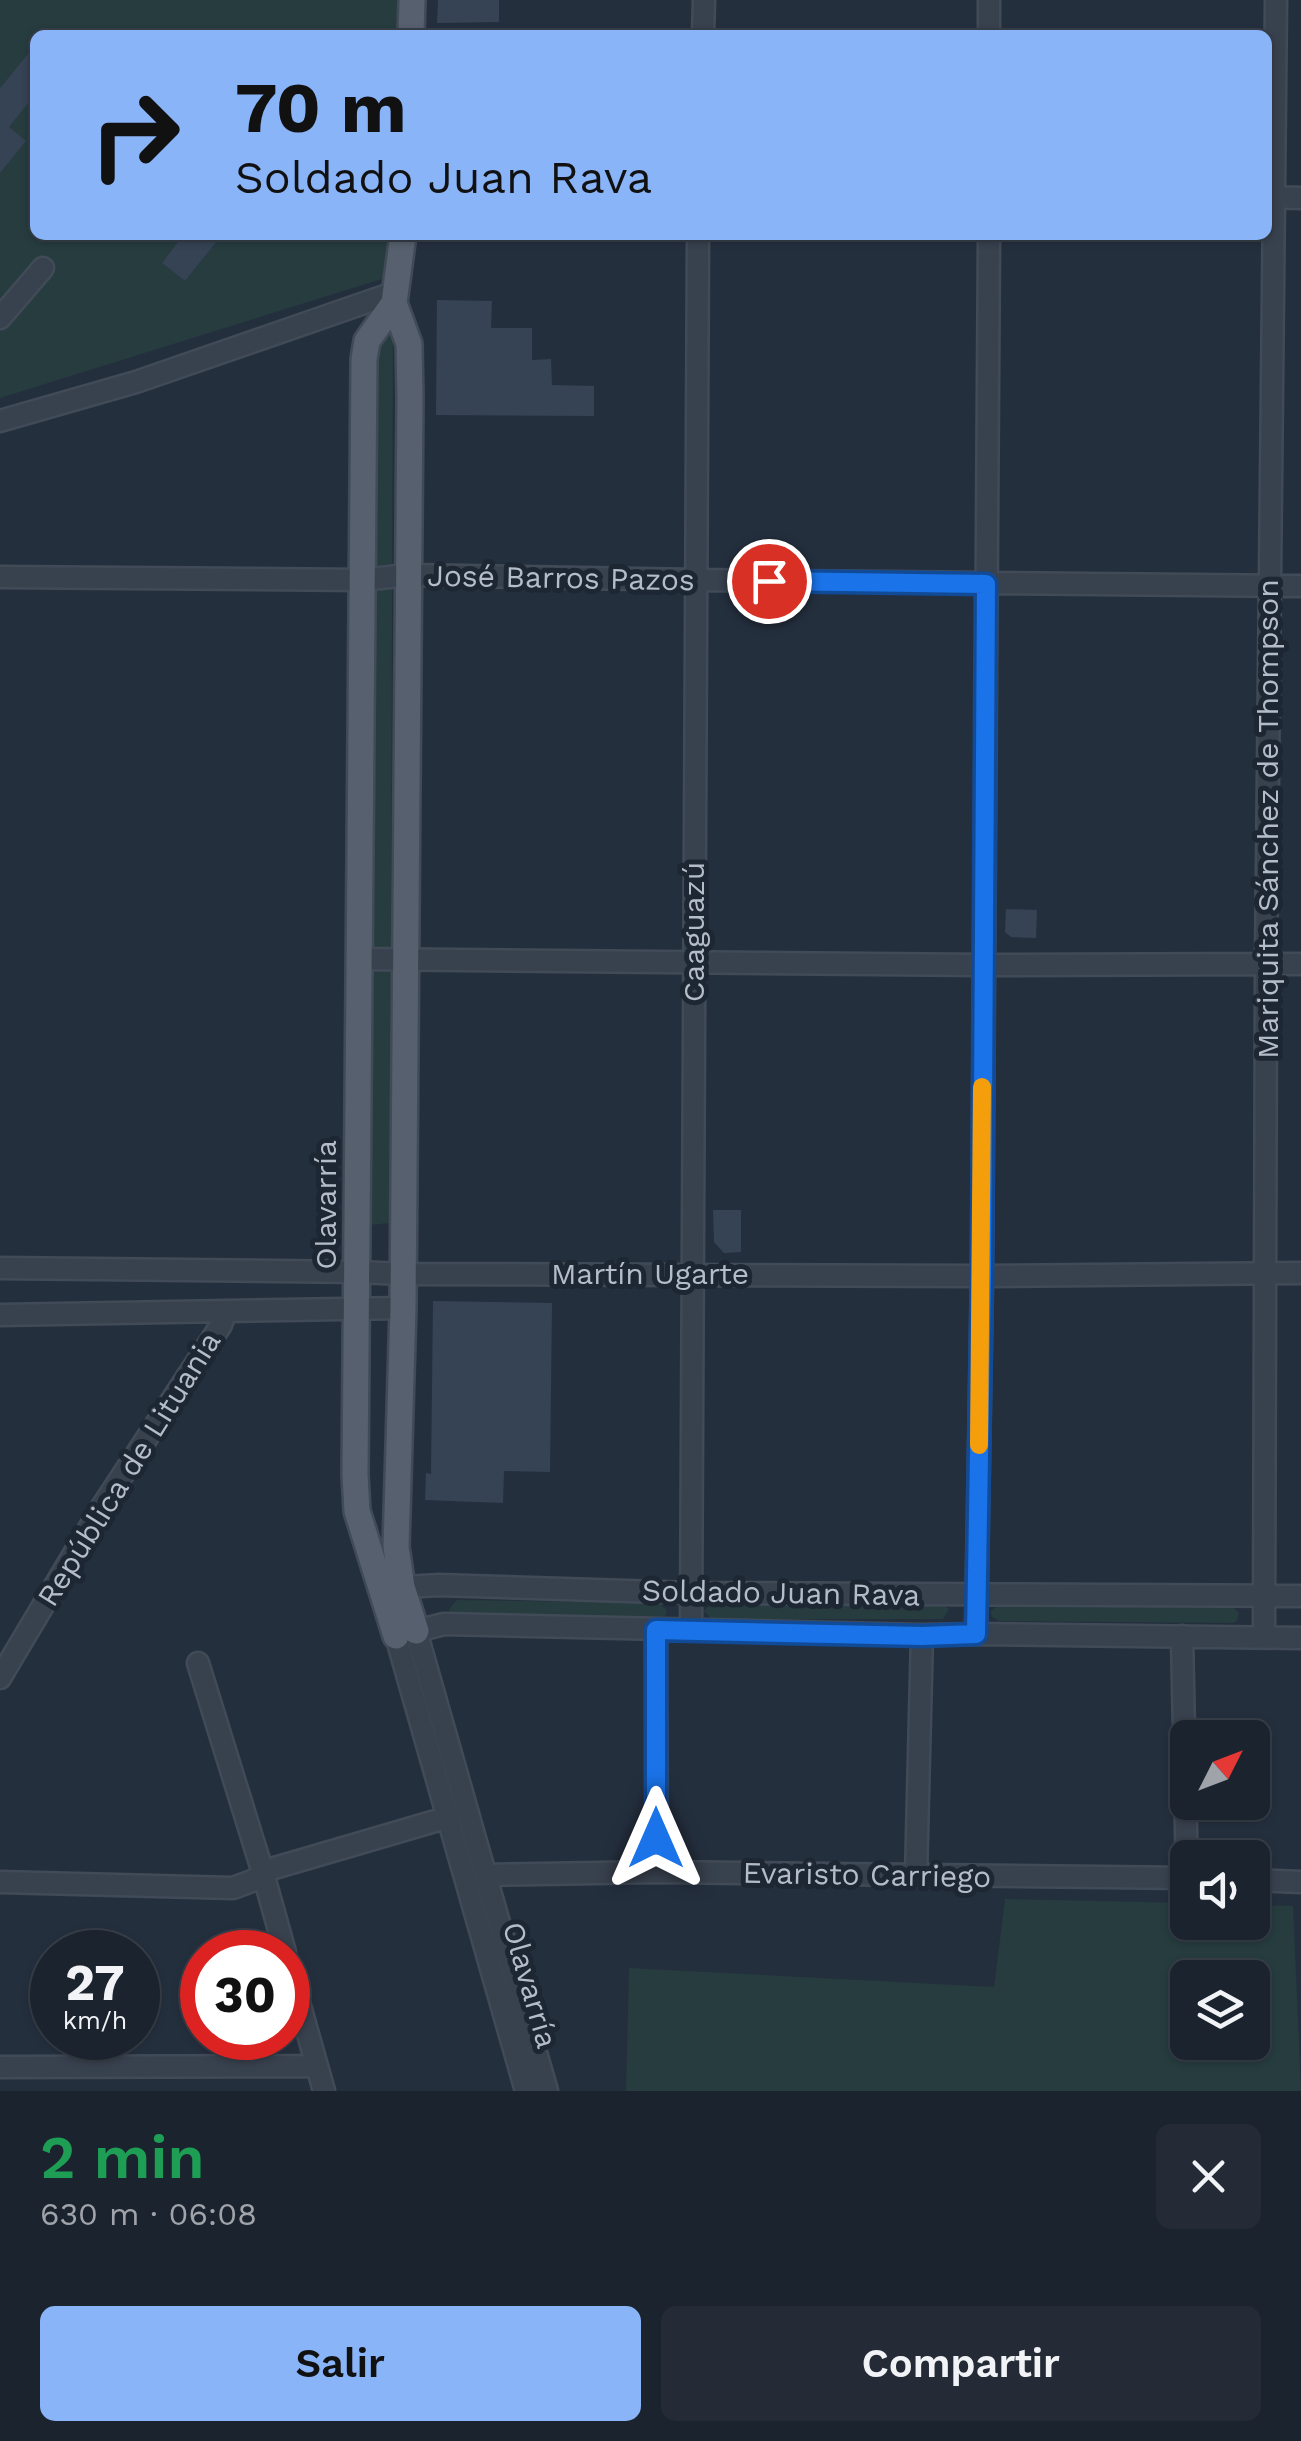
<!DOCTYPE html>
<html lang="es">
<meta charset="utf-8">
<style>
:root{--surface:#1b232e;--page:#242b36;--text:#f1f3f6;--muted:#a0a4aa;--line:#39404a;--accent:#8ab4f8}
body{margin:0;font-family:"Work Sans",sans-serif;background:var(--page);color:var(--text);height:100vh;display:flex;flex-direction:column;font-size:38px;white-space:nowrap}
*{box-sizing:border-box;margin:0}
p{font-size:32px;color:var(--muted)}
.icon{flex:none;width:55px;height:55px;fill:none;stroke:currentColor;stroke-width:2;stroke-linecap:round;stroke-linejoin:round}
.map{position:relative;height:2091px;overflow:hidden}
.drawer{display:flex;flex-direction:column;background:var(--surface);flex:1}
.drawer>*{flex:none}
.guide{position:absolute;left:30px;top:30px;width:1242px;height:210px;border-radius:15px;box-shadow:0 2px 8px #0004,0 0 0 2px var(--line);background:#8ab4f8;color:#111;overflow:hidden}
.needle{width:65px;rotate:48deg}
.controls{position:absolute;left:1170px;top:1720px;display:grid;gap:20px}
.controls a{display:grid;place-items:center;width:100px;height:100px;border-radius:15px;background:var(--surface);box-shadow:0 2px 8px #0004,0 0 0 2px var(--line);font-size:50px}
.speed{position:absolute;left:30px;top:1930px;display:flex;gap:20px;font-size:50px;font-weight:700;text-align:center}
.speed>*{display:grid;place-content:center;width:130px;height:130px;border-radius:50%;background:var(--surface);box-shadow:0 2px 8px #0004,0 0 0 2px var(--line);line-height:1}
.speed small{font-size:25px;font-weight:400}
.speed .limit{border:15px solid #d22;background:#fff;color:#111}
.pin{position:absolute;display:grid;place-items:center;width:85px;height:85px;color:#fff;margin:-42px;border:5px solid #fff;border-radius:50%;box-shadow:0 2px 10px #0007}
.me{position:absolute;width:110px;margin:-55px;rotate:0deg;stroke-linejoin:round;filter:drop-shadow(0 0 8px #0008)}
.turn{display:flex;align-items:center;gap:35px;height:210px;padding:0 40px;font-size:45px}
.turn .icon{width:130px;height:130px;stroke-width:2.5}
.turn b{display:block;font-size:70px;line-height:85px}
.round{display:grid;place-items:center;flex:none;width:105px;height:105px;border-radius:15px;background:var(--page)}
.headline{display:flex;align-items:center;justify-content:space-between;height:170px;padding:0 40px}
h1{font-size:60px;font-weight:600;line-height:75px;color:#1e9e55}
.action{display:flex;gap:20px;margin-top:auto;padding:20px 40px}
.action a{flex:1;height:115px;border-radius:15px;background:var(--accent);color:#111;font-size:40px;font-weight:600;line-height:115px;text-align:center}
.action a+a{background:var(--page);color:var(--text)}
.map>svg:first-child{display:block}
.green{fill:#263c3f;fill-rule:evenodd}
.building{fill:#364354}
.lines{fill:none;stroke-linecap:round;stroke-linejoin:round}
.minor-casing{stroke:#414a57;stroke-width:25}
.major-casing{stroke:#414a57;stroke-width:30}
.minor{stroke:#38414e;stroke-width:20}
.major{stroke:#56606e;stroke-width:25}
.route-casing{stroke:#114b97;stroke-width:25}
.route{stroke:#1a73e8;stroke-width:18}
.slow{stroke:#f59e0b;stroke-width:18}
.labels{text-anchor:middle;stroke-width:10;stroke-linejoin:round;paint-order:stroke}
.street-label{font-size:30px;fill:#b4bcc9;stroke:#1d2633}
</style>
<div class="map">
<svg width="1301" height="2091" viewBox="0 0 1301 2091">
<rect width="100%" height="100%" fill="#242f3e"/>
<path class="green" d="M0 0H401V35H323L317 30 313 35H35V45L0 88Z
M35 95V235H183L162 263 185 281 222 235H395L389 274 382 279 0 398V173L9 127Z
M393 334 390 1223 369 1225 377 341Z
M457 1600 658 1603 667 1610 665 1616 658 1617 451 1614 449 1609Z
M712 1603 941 1604 949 1609 943 1619H712L704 1611Z
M998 1605 1232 1606 1239 1613 1237 1621 1233 1623 999 1621 992 1617 990 1612Z
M1005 1899 1187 1903 1188 1922H1252L1253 1905 1293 1906 1301 2091H626L629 1968 994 1987ZM1188 1978H1252V2042H1188Z"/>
<path class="building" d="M438 0H499V22L437 23Z
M35 45V95L9 127 26 141 0 173V88Z
M183 235H222L185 281 162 263Z
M437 300 492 301 491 328H532V360L551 359 552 385 594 386V416L436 415Z
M1006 909 1037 910 1036 938 1011 937 1005 932Z
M713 1210H741V1252L724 1253 714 1242Z
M433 1301 552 1303 550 1472 504 1471 503 1503 425 1500 426 1473 431 1474Z"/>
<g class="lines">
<defs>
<path id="minor" d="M703 35 704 0
M989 35V0
M1268 197 1301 198
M0 318 43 268
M0 421 136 382 396 292
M0 577 362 580 408 575 697 580 1301 586
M359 959 982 965 1301 964
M0 1268 358 1272 403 1274 982 1276 1301 1273
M0 1315 403 1308
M388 1588 439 1585 691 1593 1301 1596
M656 1630 657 1872
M691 1630 698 235
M416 1631 547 2091
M976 1634 982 1276 989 235
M1182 1636 1187 1878
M1264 1637 1266 964 1276 0
M198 1663 263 1873 285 1952
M0 1678 103 1505 221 1325 226 1311
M486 1875 657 1872 1188 1878
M916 1876 922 1635
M1252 1880 1301 1882
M0 1882 233 1888 252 1881 271 1869 449 1817
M288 1963 324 2091
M0 2067 316 2066
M526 2091 396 1636 444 1624 922 1635 976 1634 1301 1638"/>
<path id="major" d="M411 35 412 0
M394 303 409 344 410 398 403 1308 396 1547 402 1587 416 1631
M396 1636 357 1511 355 1475 364 359 367 341 394 303 403 235"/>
</defs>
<use href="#minor" class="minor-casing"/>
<use href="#major" class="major-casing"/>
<use href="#minor" class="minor"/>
<use href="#major" class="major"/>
</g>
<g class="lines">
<defs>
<path id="route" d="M656 1838V1630L922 1636 976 1634 982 1276 986 584 769 581"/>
</defs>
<use href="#route" class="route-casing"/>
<use href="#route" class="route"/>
<path class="slow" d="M979 1445 982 1087"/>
</g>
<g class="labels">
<g class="street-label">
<text transform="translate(561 578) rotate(1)" y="10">José Barros Pazos</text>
<text transform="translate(1268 819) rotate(-90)" y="10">Mariquita Sánchez de Thompson</text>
<text transform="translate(694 932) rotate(-90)" y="10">Caaguazú</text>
<text transform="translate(326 1205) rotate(-90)" y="10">Olavarría</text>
<text x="650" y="1284">Martín Ugarte</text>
<text transform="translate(129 1469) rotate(-58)" y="10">República de Lituania</text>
<text transform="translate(781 1593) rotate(1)" y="10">Soldado Juan Rava</text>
<text transform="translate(867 1875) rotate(1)" y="10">Evaristo Carriego</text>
<text transform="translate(530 1985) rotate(74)" y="10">Olavarría</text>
</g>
</g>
</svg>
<div class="controls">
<a><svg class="needle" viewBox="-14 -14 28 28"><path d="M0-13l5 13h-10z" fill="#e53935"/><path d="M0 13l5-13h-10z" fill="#a0a4aa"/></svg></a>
<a><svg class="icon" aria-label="sound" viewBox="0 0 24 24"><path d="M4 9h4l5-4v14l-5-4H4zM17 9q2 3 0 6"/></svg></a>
<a><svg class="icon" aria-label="layers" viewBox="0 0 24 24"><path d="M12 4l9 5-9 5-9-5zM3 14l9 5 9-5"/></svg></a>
</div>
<div class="speed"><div>27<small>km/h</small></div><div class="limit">30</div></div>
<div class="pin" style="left:769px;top:581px;background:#d93025"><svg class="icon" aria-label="arrive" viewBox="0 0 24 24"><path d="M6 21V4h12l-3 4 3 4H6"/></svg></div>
<svg class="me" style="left:656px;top:1838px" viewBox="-20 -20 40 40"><path d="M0-17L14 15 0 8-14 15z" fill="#1a73e8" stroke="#fff" stroke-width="4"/></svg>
<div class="guide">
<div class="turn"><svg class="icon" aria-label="right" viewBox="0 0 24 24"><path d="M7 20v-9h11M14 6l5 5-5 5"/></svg><div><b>70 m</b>Soldado Juan Rava</div></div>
</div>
</div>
<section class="drawer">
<div class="headline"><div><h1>2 min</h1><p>630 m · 06:08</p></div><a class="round"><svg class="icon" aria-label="close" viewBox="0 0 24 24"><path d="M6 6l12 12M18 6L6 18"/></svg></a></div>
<div class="action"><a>Salir</a><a>Compartir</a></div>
</section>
